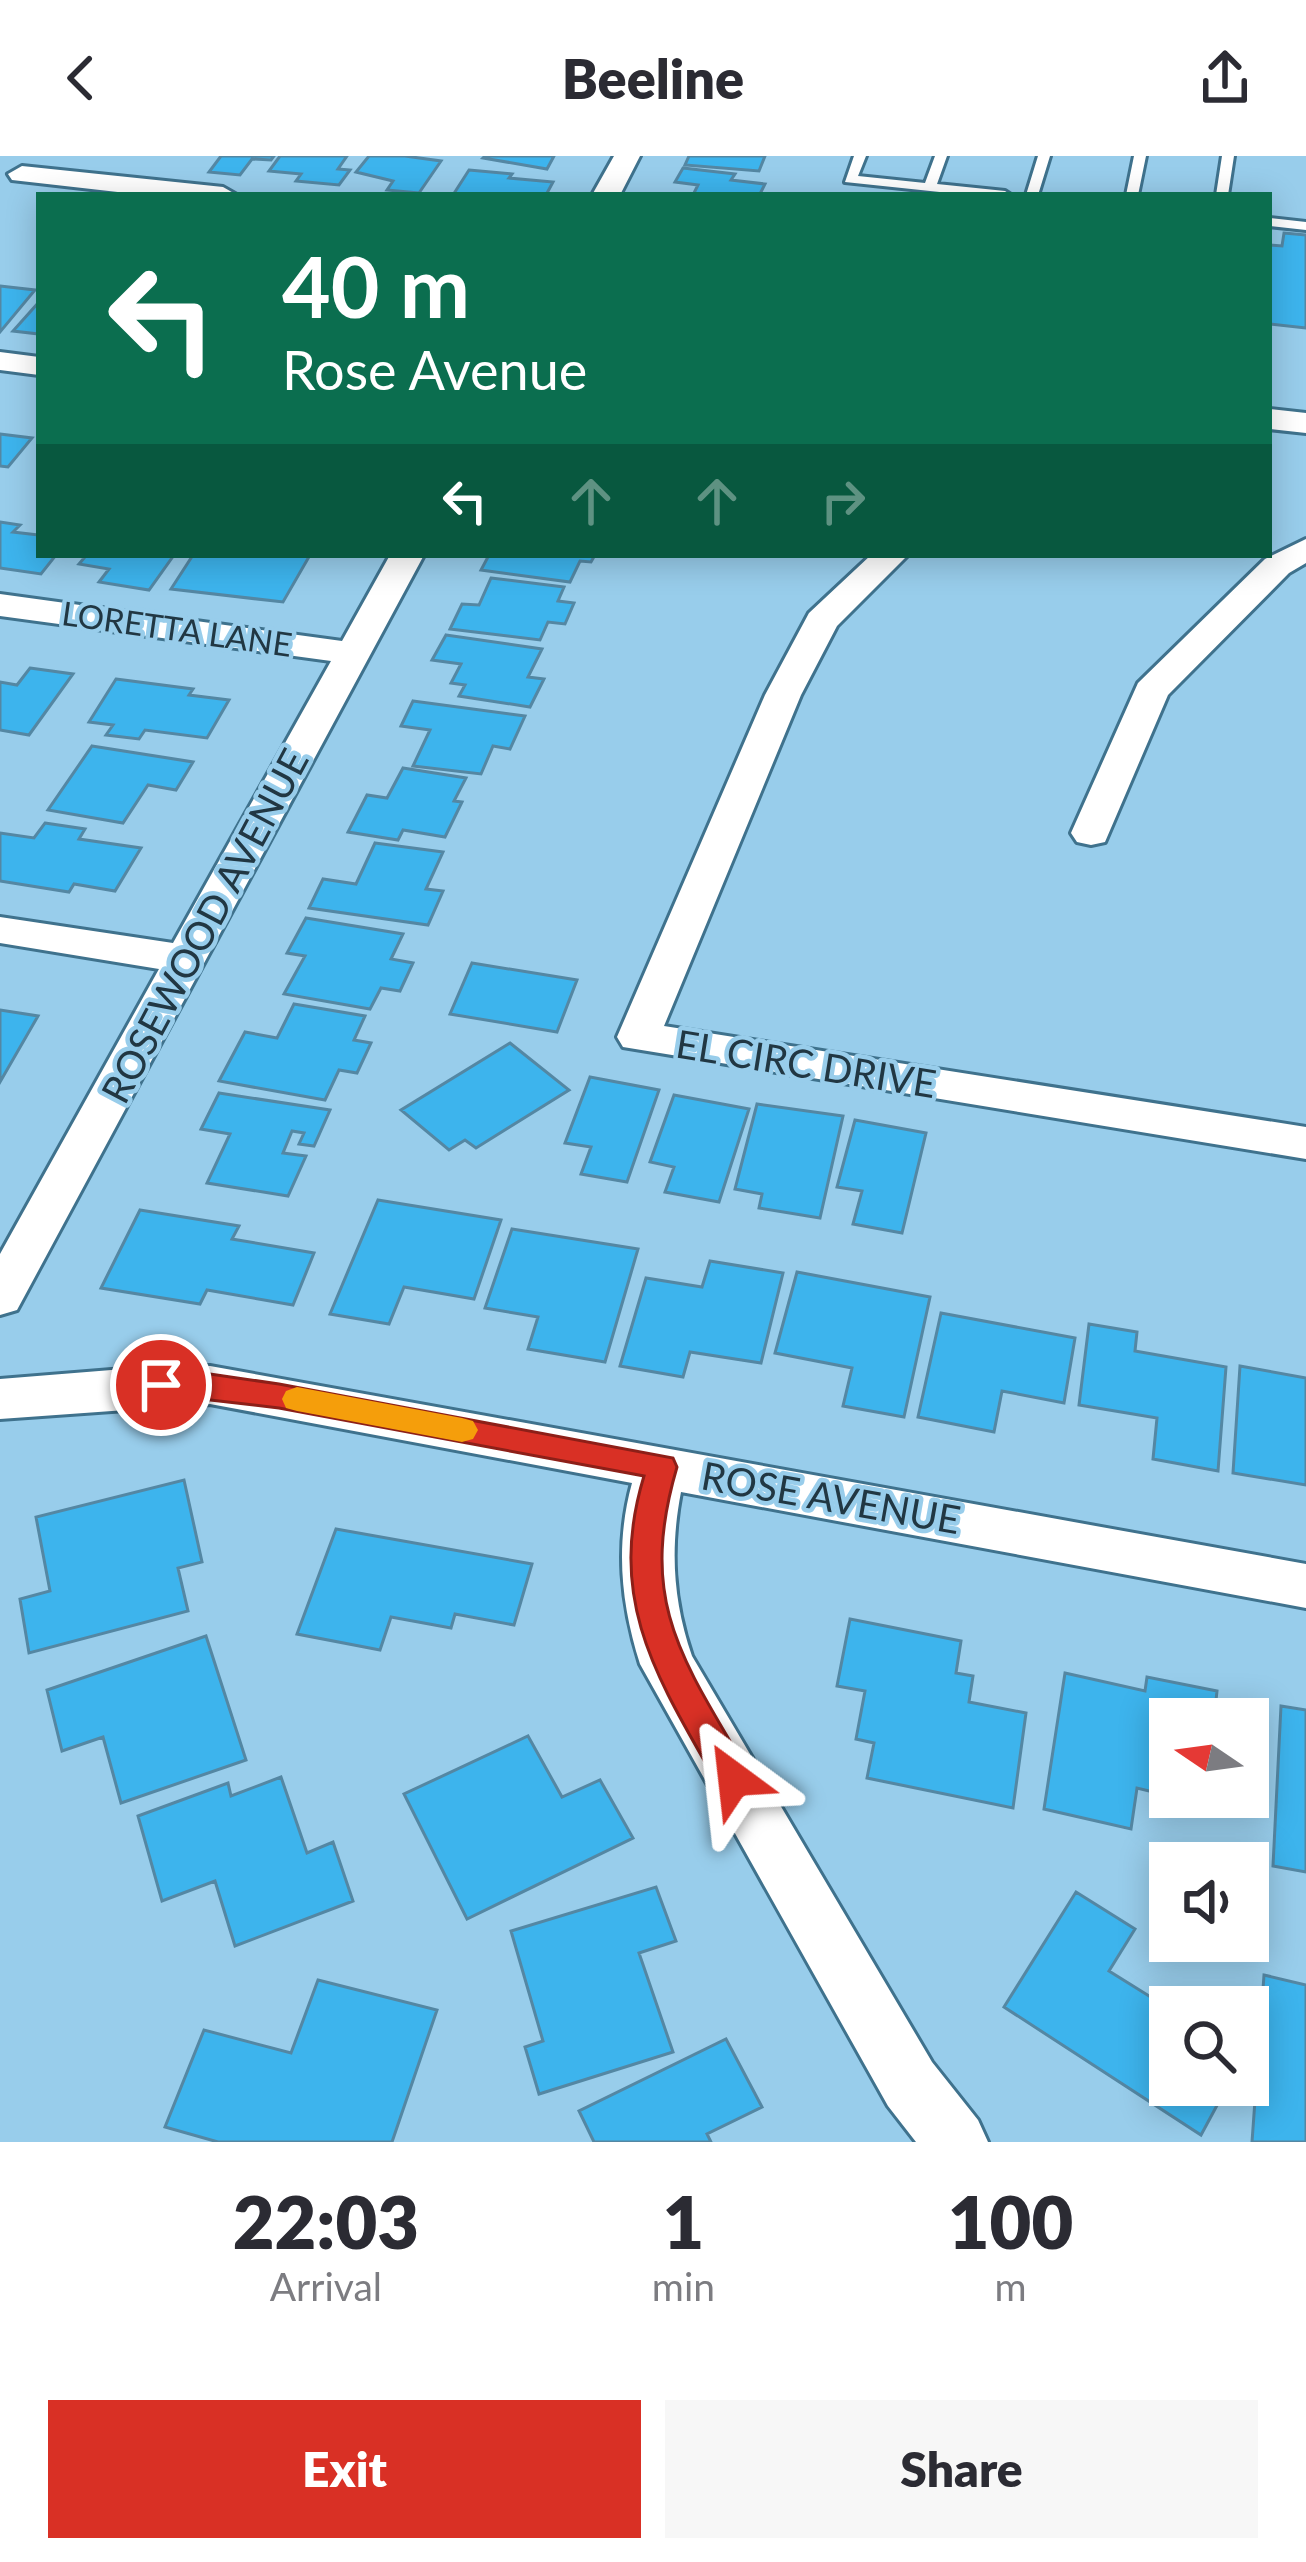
<!DOCTYPE html>
<style>
:root{--surface:#fff;--page:#f7f7f7;--text:#2b2b33;--muted:#7c7c81;--accent:#d93025}
body{margin:0;font-family:Lato,sans-serif;background:var(--page);color:var(--text);height:100vh;display:flex;flex-direction:column;font-size:45px;white-space:nowrap}
*{box-sizing:border-box;margin:0}
p{font-size:39px;color:var(--muted)}
.icon{flex:none;width:66px;height:66px;fill:none;stroke:currentColor;stroke-width:2;stroke-linecap:round;stroke-linejoin:round}
.map{position:relative;height:1986px;overflow:hidden}
.details{display:flex;flex-direction:column;background:var(--surface);flex:1}
.details>*{flex:none}
.guide{position:absolute;left:36px;top:36px;width:1236px;height:366px;border-radius:0px;box-shadow:0 6px 30px #0003;background:#0b6e4f;color:#fff;overflow:hidden}
.needle{width:78px;rotate:283deg}
.controls{position:absolute;left:1149px;top:1542px;display:grid;gap:24px}
.controls a{display:grid;place-items:center;width:120px;height:120px;border-radius:0px;background:var(--surface);box-shadow:0 6px 30px #0003;font-size:60px}
.pin{position:absolute;display:grid;place-items:center;width:102px;height:102px;color:#fff;margin:-51px;border:6px solid #fff;border-radius:50%;box-shadow:0 3px 12px #0007}
.me{position:absolute;width:132px;margin:-66px;rotate:330deg;stroke-linejoin:round;filter:drop-shadow(0 0 9px #0008)}
.turn{display:flex;align-items:center;gap:42px;height:252px;padding:0 48px;font-size:54px}
.turn .icon{width:156px;height:156px;stroke-width:2.5}
.turn b{display:block;font-size:84px;line-height:102px}
.lanes{display:flex;align-items:center;height:114px;padding:0 48px;background:#0003;justify-content:center;gap:60px;direction:ltr}
.lanes .off{opacity:.35}
.eta{display:flex;justify-content:space-evenly;align-items:center;height:204px;text-align:center}
.eta b{font-size:72px;font-weight:800;line-height:84px}
.primary-button{display:flex;gap:24px;margin-top:auto;padding:24px 48px}
.primary-button a{flex:1;height:138px;border-radius:0px;background:var(--accent);color:#fff;font-size:48px;font-weight:800;line-height:138px;text-align:center}
.primary-button a+a{background:var(--page);color:var(--text)}
header{display:flex;justify-content:space-between;align-items:center;height:156px;padding:0 48px;background:var(--surface);font-size:54px;font-weight:800}
.map>svg:first-child{display:block}
.building{fill:#3db4ed;stroke:#5487a3;stroke-width:3}
.lines{fill:none;stroke-linecap:round;stroke-linejoin:round}
.lane-casing{stroke:#3f728d;stroke-width:6}
.street-casing{stroke:#3f728d;stroke-width:6}
.lane{fill:#fff;fill-rule:evenodd}
.street{fill:#fff;fill-rule:evenodd}
.route{fill:#d93025;stroke:#8d1f18;stroke-width:3}
.slow{fill:#f59e0b}
.labels{text-anchor:middle;stroke-width:9;stroke-linejoin:round;paint-order:stroke}
.far-street-label{font-size:33px;fill:#213743;stroke:#98cdeb}
.street-label{font-size:39px;fill:#213743;stroke:#98cdeb}
</style>
<header><svg class="icon" aria-label="back" viewBox="0 0 24 24"><path d="M15 5l-7 7 7 7"/></svg>Beeline<svg class="icon" aria-label="share" viewBox="0 0 24 24"><path d="M12 15V3M7 8l5-5 5 5M5 13v7h14v-7"/></svg></header>
<div class="map">
<svg width="1306" height="1986" viewBox="0 0 1306 1986">
<rect width="100%" height="100%" fill="#98cdeb"/>
<path class="building" d="M221 0H274L271 4 252 3 240 19 209 16Z
M280 0H347L338 13 350 14 339 29 296 25 301 18 269 15Z
M369 0H405L441 5 419 37 387 34 393 25 356 16Z
M554 0 547 13 483 2 485 0Z
M689 0H765L759 15 685 9Z
M683 12 735 18 731 24 765 28 760 38 693 39 698 29 675 26Z
M469 14 512 18 509 22 553 26 546 39H453Z
M1284 77 1306 79V172L1269 168V89L1282 90Z
M0 130 35 134 0 176Z
M39 146V178L13 175Z
M0 278 32 282 8 311 0 310Z
M0 366 20 369 13 376 39 379V399H56L41 418 0 412Z
M69 399H174L149 434 99 426 109 413 79 408 85 401Z
M193 399H310L283 446 171 433Z
M489 399H595L591 406 580 405 570 426 481 414Z
M491 422 564 431 558 445 574 447 565 468 548 466 540 484 450 473 462 448 479 449Z
M446 479 542 493 528 521 544 523 530 551 459 540 465 529 451 527 461 508 432 504Z
M30 512 73 518 29 579 0 574V526L17 529Z
M116 523 193 533 189 539 229 544 207 582 145 574 139 583 106 579 113 569 89 566Z
M413 545 525 560 510 593 493 590 481 618 413 610 430 574 401 570Z
M92 590 193 606 176 634 148 629 123 667 48 654Z
M403 612 466 622 454 645 462 646 445 681 403 674 398 684 348 676 367 639 387 642Z
M45 667 85 673 79 683 141 692 115 735 74 728 69 736 0 725V677L34 682Z
M375 687 443 696 426 733 443 735 428 769 309 752 323 723 356 728Z
M306 762 403 778 391 803 413 807 400 835 381 832 370 853 284 838 305 800 287 797Z
M472 807 577 824 557 876 450 858Z
M294 848 365 860 354 884 371 887 357 917 339 914 325 944 219 925 245 876 277 882Z
M0 854 38 860 0 926Z
M510 887 569 934 476 992 465 984 449 994 401 954Z
M590 921 659 934 627 1026 581 1018 591 991 565 987Z
M219 937 330 954 314 990 299 988 304 977 292 975 283 997 306 1000 288 1040 207 1027 230 978 201 973Z
M674 939 749 953 719 1046 665 1036 674 1011 650 1006Z
M757 948 843 960 820 1062 759 1052 762 1038 735 1033Z
M855 964 926 977 902 1077 853 1068 862 1035 837 1031Z
M378 1044 501 1064 474 1143 404 1131 389 1168 330 1158Z
M140 1054 239 1070 232 1083 314 1097 293 1149 207 1134 200 1148 101 1132Z
M512 1073 638 1093 605 1206 528 1193 538 1161 485 1152Z
M710 1105 783 1117 761 1207 690 1196 683 1221 620 1210 646 1122 702 1131Z
M797 1116 930 1141 904 1261 843 1250 852 1212 775 1197Z
M941 1157 1075 1182 1064 1247 1002 1235 994 1276 918 1261Z
M1089 1168 1137 1176 1135 1195 1226 1211 1218 1315 1153 1303 1157 1262 1079 1249Z
M1240 1210 1306 1222V1329L1233 1317Z
M184 1324 202 1406 178 1412 188 1455 29 1497 20 1443 50 1435 36 1361Z
M336 1373 532 1408 514 1469 455 1458 451 1472 391 1461 380 1494 297 1478Z
M850 1463 961 1485 956 1517 973 1520 969 1546 1026 1557 1013 1652 867 1622 874 1587 856 1583 865 1535 837 1530Z
M206 1480 246 1604 121 1647 103 1581 62 1595 47 1534Z
M1065 1517 1145 1535 1147 1521 1217 1535 1214 1563H1170V1640L1137 1632 1131 1673 1044 1653Z
M1281 1550 1306 1554V1716L1273 1710Z
M528 1580 562 1641 600 1624 633 1682 467 1763 404 1638Z
M281 1621 307 1697 333 1686 353 1745 235 1790 215 1725 162 1745 138 1660 228 1627 231 1640Z
M656 1731 676 1785 639 1797 673 1896 539 1938 525 1891 543 1885 511 1775Z
M1076 1736 1135 1773 1109 1815 1170 1853V1929H1228L1201 1979 1004 1851Z
M1264 1819 1306 1829V1986H1252Z
M318 1824 437 1854 392 1986H218L165 1971 204 1874 291 1897Z
M726 1883 762 1951 707 1978 711 1986H594L579 1955Z"/>
<g class="lines">
<defs>
<path id="lane" d="M854 0H866L858 20 925 27 935 0H947L937 28 1005 35 1011 39H968L845 26Z
M1038 0H1050L1038 39H1026Z
M1134 0H1146L1138 39H1126Z
M1222 0H1234L1228 39H1216Z
M1269 62 1306 66V74L1269 70Z"/>
<path id="street" d="M614 0H640L620 39H592Z
M22 10 223 31 237 39H144L12 24 8 18Z
M0 196 39 201V219L0 214Z
M1269 253 1306 257V277L1269 273Z
M1306 383V407L1289 417 1168 539 1105 686 1091 689 1077 686 1071 677 1138 527 1265 403Z
M390 399H424L17 1154 0 1159V1098L159 813 0 787V761L173 787 331 505 0 460V438L342 485Z
M871 399H908L837 470 801 539 664 870 1306 971V1003L623 891 617 881 765 539 809 457Z
M161 1210H210L1306 1408V1452L681 1336C670 1393 673 1445 692 1500L932 1906 978 1964 988 1986H916L888 1950 640 1508C621 1448 615 1389 632 1327L210 1248 0 1263V1223Z"/>
</defs>
<use href="#lane" class="lane-casing"/>
<use href="#street" class="street-casing"/>
<use href="#lane" class="lane"/>
<use href="#street" class="street"/>
</g>
<path class="route" d="M161 1217 210 1218 279 1228 673 1302 677 1311C638 1444 680 1500 746 1612L751 1623 746 1634 734 1638 721 1634C660 1526 605 1448 644 1320L279 1252 150 1237 146 1229 150 1220Z"/>
<path class="slow" d="M297 1231 462 1262 473 1265 478 1274 473 1283 462 1286 297 1255 286 1252 282 1243 286 1235Z"/>
<g class="labels">
<g class="far-street-label">
<text transform="translate(177 473) rotate(8)" y="12">LORETTA LANE</text>
</g>
<g class="street-label">
<text transform="translate(205 770) rotate(-62)" y="14">ROSEWOOD AVENUE</text>
<text transform="translate(806 908) rotate(9)" y="14">EL CIRC DRIVE</text>
<text transform="translate(831 1342) rotate(10)" y="14">ROSE AVENUE</text>
</g>
</g>
</svg>
<div class="controls">
<a><svg class="needle" viewBox="-14 -14 28 28"><path d="M0-13l5 13h-10z" fill="#e53935"/><path d="M0 13l5-13h-10z" fill="#7c7c81"/></svg></a>
<a><svg class="icon" aria-label="sound" viewBox="0 0 24 24"><path d="M4 9h4l5-4v14l-5-4H4zM17 9q2 3 0 6"/></svg></a>
<a><svg class="icon" aria-label="search" viewBox="0 0 24 24"><circle cx="10" cy="10" r="6"/><path d="M15 15l6 6"/></svg></a>
</div>
<div class="pin" style="left:161px;top:1229px;background:#d93025"><svg class="icon" aria-label="arrive" viewBox="0 0 24 24"><path d="M6 21V4h12l-3 4 3 4H6"/></svg></div>
<svg class="me" style="left:734px;top:1623px" viewBox="-20 -20 40 40"><path d="M0-17L14 15 0 8-14 15z" fill="#d93025" stroke="#fff" stroke-width="4"/></svg>
<div class="guide">
<div class="turn"><svg class="icon" aria-label="left" viewBox="0 0 24 24"><path d="M17 20v-9H6M10 6l-5 5 5 5"/></svg><div><b>40 m</b>Rose Avenue</div></div>
<div class="lanes"><svg class="icon" aria-label="left" viewBox="0 0 24 24"><path d="M17 20v-9H6M10 6l-5 5 5 5"/></svg><svg class="icon off" aria-label="ahead" viewBox="0 0 24 24"><path d="M12 20V5M6 11l6-6 6 6"/></svg><svg class="icon off" aria-label="ahead" viewBox="0 0 24 24"><path d="M12 20V5M6 11l6-6 6 6"/></svg><svg class="icon off" aria-label="right" viewBox="0 0 24 24"><path d="M7 20v-9h11M14 6l5 5-5 5"/></svg></div>
</div>
</div>
<section class="details">
<div class="eta">
<div><b>22:03</b><p>Arrival</p></div>
<div><b>1</b><p>min</p></div>
<div><b>100</b><p>m</p></div>
</div>
<div class="primary-button"><a>Exit</a><a>Share</a></div>
</section>
